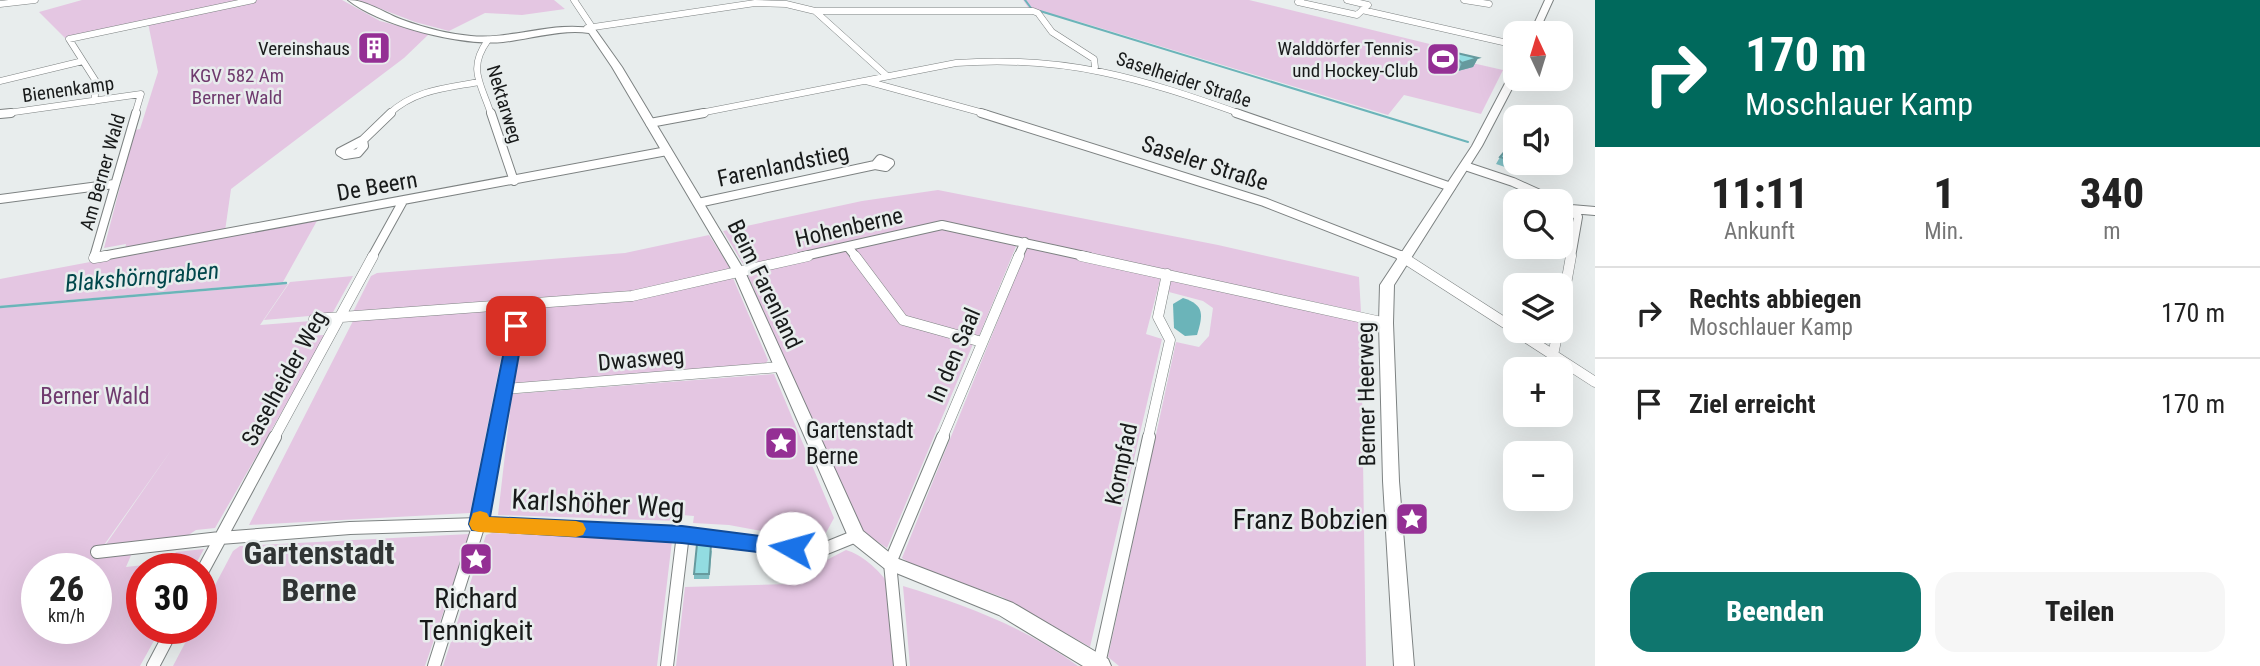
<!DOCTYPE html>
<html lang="de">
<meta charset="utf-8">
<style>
:root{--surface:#fff;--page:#f6f6f6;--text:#222;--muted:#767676;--line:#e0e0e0;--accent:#0f766e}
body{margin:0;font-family:"Roboto Condensed",sans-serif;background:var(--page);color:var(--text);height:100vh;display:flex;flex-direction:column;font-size:26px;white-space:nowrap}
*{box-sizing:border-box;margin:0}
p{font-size:23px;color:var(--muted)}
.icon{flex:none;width:38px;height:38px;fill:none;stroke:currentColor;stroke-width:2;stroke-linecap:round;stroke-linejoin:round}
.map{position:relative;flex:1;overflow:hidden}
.sheet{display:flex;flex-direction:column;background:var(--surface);width:665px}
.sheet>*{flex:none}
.hud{background:#00695c;color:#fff;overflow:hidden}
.needle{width:46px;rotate:356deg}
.fabs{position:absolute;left:1503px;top:21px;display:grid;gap:14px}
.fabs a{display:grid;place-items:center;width:70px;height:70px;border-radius:14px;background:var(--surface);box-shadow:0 7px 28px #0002;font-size:35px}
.speed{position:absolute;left:21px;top:553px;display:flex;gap:14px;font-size:35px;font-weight:700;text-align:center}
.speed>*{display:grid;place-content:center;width:91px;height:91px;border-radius:50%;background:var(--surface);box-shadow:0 7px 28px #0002;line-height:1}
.speed small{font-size:18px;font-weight:400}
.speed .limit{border:10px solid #d22;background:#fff;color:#111}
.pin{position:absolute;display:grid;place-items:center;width:60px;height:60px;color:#fff;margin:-30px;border-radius:14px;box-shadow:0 4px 10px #0006}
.me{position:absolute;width:77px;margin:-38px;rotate:277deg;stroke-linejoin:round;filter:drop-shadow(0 0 5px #0008)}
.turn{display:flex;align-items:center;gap:24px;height:147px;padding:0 35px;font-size:32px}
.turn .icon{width:91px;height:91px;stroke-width:2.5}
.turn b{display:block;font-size:49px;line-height:60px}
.eta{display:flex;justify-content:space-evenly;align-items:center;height:119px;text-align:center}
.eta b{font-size:42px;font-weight:800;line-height:49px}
.primary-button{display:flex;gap:14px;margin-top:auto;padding:14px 35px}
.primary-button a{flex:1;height:80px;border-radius:21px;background:var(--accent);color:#fff;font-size:28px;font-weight:800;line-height:80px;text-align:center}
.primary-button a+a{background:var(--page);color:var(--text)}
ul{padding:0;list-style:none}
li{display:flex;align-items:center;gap:21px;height:91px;padding:0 35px;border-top:2px solid var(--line)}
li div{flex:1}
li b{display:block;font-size:26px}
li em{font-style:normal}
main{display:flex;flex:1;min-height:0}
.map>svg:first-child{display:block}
.green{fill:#e4c6e2;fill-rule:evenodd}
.water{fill:#6bb4b9}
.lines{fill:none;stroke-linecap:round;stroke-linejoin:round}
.stream-far1{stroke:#6bb4b9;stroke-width:2}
.stream{stroke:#6bb4b9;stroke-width:2.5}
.street-far3-casing{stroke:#7d8282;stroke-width:7}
.street-far2-casing{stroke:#7d8282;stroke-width:10}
.street-far1-casing{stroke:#7d8282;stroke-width:11}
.street-casing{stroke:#7d8282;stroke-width:14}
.secondary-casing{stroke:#7d8282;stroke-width:2}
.street-far3{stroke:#fff;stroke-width:6}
.street-far2{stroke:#fff;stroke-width:8}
.street-far1{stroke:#fff;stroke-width:10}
.street{stroke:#fff;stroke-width:12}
.secondary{fill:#fff;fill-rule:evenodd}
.wall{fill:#7ebdc2}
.shaded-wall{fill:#669a9e}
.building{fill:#92dce1;stroke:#669a9e;stroke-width:2}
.route{fill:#1a73e8;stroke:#114b97;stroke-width:2}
.slow{fill:#f59e0b}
.labels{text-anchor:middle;stroke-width:5;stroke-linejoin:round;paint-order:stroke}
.far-poi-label{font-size:19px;fill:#181a1a;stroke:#e8eded;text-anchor:end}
.far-park-label{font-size:19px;fill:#6f3a6e;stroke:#e8eded}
.far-street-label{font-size:19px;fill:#181a1a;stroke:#e8eded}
.street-label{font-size:23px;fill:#181a1a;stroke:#e8eded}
.park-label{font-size:23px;fill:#6f3a6e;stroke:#e8eded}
.poi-label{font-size:23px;fill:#181a1a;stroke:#e8eded;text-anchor:start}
.water-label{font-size:24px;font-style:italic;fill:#00474b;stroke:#e8eded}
.near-street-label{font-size:28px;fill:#181a1a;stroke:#e8eded}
.near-poi-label{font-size:28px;fill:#181a1a;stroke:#e8eded;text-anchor:end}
.near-quarter-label{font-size:32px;font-weight:bold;fill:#303434;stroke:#e8eded}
</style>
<main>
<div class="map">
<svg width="1595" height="666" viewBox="0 0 1595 666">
<rect width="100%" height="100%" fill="#e8eded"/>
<path class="green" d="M82 0H244L65 38 39 12Z
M258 0H342L380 21 429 34 404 58 231 189 225 231 125 250 126 244 104 248 135 130 140 129 158 72 148 23Z
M358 0H554L565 9 522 15 485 13 449 31 415 22Z
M1023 0H1249L1442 47 1437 55 1503 70 1481 114 1404 95 1388 115 1077 21 1030 10Z
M938 190 1218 245 1359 277 1361 312 943 222 745 267 723 231 862 201Z
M318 219 283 282 0 306V279Z
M946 228 1017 244 979 336 902 315 855 250 856 247Z
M709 235 730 268 728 270 628 293 353 312 371 276 377 273 625 253Z
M1028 246 1161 276 1146 334 1162 339 1090 647 1002 597 917 568 902 558Z
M842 251 846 252 902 325 973 344 887 548 864 533 854 517 748 276 755 271Z
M353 276 332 314 264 320 290 282Z
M730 277 733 278 768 360 766 363 516 384 514 380 527 307Z
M1171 278 1361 321 1366 666H1119L1108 657 1176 342 1199 347 1209 336 1213 308 1203 301 1169 292Z
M288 284 260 325 311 321 300 336 326 335 215 528 196 530 187 536 104 547 172 449 97 555 132 553 126 567 170 562 176 552 204 549 193 569H142V628H161L140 666H0V308ZM37 569H96V628H37Z
M511 309 470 513 249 525 354 319Z
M774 374 834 518 821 542 729 525 693 523 694 516 682 515 678 521 498 515 512 394Z
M492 533 672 541 657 666H443L486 535Z
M470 534 425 666H173L193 628H201V612L233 551 240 546Z
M846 550C861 554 879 570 887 582L894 666H676L685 587 790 584 791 558 819 564Z
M903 586C965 605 1025 627 1078 666H910Z"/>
<path class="water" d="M1183 298C1205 305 1203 315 1197 335L1185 336 1174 328 1173 304Z"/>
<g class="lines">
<path class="stream-far1" d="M1025 0 1031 8
M1040 11 1468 142"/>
<path class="stream" d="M0 307 286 283"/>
<defs>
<path id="street-far3" d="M574 0 592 27
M1301 0 1298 2 1357 15 1368 5 1347 0
M1464 0 1489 4
M0 4 35 0
M1362 10 1516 45
M815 11H1033L1038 13 1052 32 1094 59 1095 67
M587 28 755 3 786 4 815 11 886 75
M488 40C467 69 481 83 491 114
M0 81 83 61
M866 81 987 114
M94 101 97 83 69 39 253 0
M0 114 141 94 135 114
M389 114C414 90 446 88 479 82
M695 114 956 63C1065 55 1140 78 1241 114"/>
<path id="street-far2" d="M491 113 514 181
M981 113 1264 202 1405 257
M1236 113 1451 187
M0 114 11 113
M650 123 704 113
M363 140 364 146 358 153 345 155 340 152Z
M363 140 391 113
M880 159 890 163 886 167 875 165Z
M1465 166 1513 182 1555 201
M0 199 114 184
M698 203 875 165
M1561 204 1571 209 1578 217 1571 257
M1571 209 1595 211
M848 247 856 257
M94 257 136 113
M97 257 667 151
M372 257 403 201
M800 257 942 225 1089 257
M1018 257 1025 242"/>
<path id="street-far1" d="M95 256 94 258 106 256
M855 256 903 320 982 342
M1081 256 1386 323
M1401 256 1516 330
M1561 312 1571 256
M314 319 632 296 808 256
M1516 331 1595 382
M1553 355 1558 331
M505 389 780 367
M274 438 373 256
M495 438 520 305
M942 438 1019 256
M1148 438 1170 340 1158 317 1167 274"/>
<path id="street" d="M97 552 220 538 350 528 479 524 683 534 819 551 856 536
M201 574 275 437
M1099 664 1149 437
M153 666 173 628
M434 666 479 524 495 437
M667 666 683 534
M900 666 890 563 943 437"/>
<path id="secondary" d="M348 0C367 0 386 14 403 20 425 28 448 34 471 36 512 40 555 20 595 29L622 67 745 272 863 531 896 558 1013 603 1108 659 1111 666H1083L999 615 884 568 850 541 733 272 612 67 589 33C561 29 531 39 503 42 461 46 381 26 348 0Z
M1545 0H1553L1538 33H1530Z
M1516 69 1517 79 1482 146 1394 285 1393 323 1399 481 1414 666H1394L1383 481 1379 323 1380 285 1472 146 1511 72Z"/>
</defs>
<use href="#street-far3" class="street-far3-casing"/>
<use href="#street-far2" class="street-far2-casing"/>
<use href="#street-far1" class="street-far1-casing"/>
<use href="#street" class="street-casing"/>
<use href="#secondary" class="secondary-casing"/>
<use href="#street-far3" class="street-far3"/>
<use href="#street-far2" class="street-far2"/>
<use href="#street-far1" class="street-far1"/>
<use href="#street" class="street"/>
<use href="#secondary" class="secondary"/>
</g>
<path class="wall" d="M1448 51 1478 58 1473 67 1458 71 1444 59Z
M1516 145V163H1523L1517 171 1496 164 1500 157Z
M712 550 709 579H694V574Z"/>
<path class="shaded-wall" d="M381 45 382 50 367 52 365 48Z
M1478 58 1473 67 1458 71 1462 63Z"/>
<path class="building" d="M378 38 381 45 365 48 363 41Z
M1448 51 1478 58 1462 63Z
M1511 144 1516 145V162L1500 157Z
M697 544H711L709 574H694Z"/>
<path class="route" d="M516 321 524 326 490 517 682 526 792 540 799 542 802 548 799 554 792 556 682 543 472 530 469 524 509 326Z"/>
<path class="slow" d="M480 511 487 513 489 517 576 521 583 523 586 529 583 535 576 537 479 532 472 530 469 524 473 513Z"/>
<defs>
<symbol id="building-square" viewBox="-11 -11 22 22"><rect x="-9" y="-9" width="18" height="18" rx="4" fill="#942f94" stroke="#e8eded"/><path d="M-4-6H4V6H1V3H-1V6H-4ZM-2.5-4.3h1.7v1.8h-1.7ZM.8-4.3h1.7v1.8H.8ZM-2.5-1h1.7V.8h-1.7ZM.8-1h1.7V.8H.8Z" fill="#fff"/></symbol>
<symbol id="stadium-square" viewBox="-11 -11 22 22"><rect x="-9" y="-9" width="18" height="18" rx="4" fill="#942f94" stroke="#e8eded"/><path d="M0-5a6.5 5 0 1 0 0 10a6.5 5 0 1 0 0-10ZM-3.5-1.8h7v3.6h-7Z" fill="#fff"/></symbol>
<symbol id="sight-square" viewBox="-11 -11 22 22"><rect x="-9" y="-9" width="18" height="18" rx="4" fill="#942f94" stroke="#e8eded"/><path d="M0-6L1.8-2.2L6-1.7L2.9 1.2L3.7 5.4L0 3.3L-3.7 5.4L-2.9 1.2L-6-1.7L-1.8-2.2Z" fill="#fff"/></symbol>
</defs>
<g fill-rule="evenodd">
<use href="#building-square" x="355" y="29" width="38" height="38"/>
<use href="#stadium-square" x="1424" y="40" width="38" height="38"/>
<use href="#sight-square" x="762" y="424" width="38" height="38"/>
<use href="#sight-square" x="1393" y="500" width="38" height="38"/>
<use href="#sight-square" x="457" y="540" width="38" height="38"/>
</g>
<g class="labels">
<g class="far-poi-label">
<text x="350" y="55">Vereinshaus</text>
<text x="1418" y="55">Walddörfer Tennis-<tspan x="1418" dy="22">und Hockey-Club</tspan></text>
</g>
<g class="far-park-label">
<text x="237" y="82">KGV 582 Am<tspan x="237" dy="22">Berner Wald</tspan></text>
</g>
<g class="far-street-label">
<text transform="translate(1184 79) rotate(18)" y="7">Saselheider Straße</text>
<text transform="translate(68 89) rotate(-8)" y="7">Bienenkamp</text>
<text transform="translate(505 104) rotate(73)" y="7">Nektarweg</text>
<text transform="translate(102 172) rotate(-74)" y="7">Am Berner Wald</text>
</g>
<g class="street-label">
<text transform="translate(1205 163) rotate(18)" y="8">Saseler Straße</text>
<text transform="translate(783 165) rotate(-12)" y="8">Farenlandstieg</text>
<text transform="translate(377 186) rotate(-10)" y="8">De Beern</text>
<text transform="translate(849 227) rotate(-13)" y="8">Hohenberne</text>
<text transform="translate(765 284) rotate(64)" y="8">Beim Farenland</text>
<text transform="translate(954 355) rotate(-67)" y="8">In den Saal</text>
<text transform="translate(641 359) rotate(-5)" y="8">Dwasweg</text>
<text transform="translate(284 378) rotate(-61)" y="8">Saselheider Weg</text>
<text transform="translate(1366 394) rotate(-91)" y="8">Berner Heerweg</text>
<text transform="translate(1121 464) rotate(-78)" y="8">Kornpfad</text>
</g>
<g class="park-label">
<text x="95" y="404">Berner Wald</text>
</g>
<g class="poi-label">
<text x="806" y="438">Gartenstadt<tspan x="806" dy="26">Berne</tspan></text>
</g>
<g class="water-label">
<text transform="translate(142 277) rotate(-5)" y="8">Blakshörngraben</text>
</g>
<g class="near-street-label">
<text transform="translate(598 503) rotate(3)" y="10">Karlshöher Weg</text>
</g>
<g class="near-poi-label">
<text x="1388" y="529">Franz Bobzien</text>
<text x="476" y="608" text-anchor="middle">Richard<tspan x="476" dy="32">Tennigkeit</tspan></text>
</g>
<g class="near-quarter-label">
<text x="319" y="564">Gartenstadt<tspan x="319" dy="37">Berne</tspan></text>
</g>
</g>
</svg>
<div class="fabs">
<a><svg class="needle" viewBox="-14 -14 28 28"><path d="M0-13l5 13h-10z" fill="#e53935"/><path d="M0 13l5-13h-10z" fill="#767676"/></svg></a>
<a><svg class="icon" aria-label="sound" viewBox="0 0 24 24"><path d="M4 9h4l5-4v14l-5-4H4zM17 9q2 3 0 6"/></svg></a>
<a><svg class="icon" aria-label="search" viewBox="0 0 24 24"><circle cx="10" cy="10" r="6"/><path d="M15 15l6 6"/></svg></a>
<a><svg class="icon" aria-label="layers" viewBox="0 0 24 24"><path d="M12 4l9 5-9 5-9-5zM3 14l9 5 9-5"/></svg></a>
<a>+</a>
<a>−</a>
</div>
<div class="speed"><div>26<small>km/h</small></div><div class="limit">30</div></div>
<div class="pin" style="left:516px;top:326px;background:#d93025"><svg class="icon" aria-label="arrive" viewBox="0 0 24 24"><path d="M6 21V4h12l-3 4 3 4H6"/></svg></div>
<svg class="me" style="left:792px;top:548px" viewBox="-20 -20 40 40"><circle r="19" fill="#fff"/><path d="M0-13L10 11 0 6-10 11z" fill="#1a73e8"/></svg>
</div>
<section class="sheet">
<div class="hud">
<div class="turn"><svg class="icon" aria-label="right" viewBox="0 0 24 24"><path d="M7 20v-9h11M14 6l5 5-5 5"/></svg><div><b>170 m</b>Moschlauer Kamp</div></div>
</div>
<div class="eta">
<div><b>11:11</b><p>Ankunft</p></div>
<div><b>1</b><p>Min.</p></div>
<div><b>340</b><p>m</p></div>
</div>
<ul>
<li><svg class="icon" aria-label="right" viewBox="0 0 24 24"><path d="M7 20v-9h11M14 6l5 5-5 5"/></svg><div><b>Rechts abbiegen</b><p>Moschlauer Kamp</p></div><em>170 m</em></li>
<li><svg class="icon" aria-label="arrive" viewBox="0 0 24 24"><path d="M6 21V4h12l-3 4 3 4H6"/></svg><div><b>Ziel erreicht</b></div><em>170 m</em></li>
</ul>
<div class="primary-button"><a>Beenden</a><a>Teilen</a></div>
</section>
</main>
